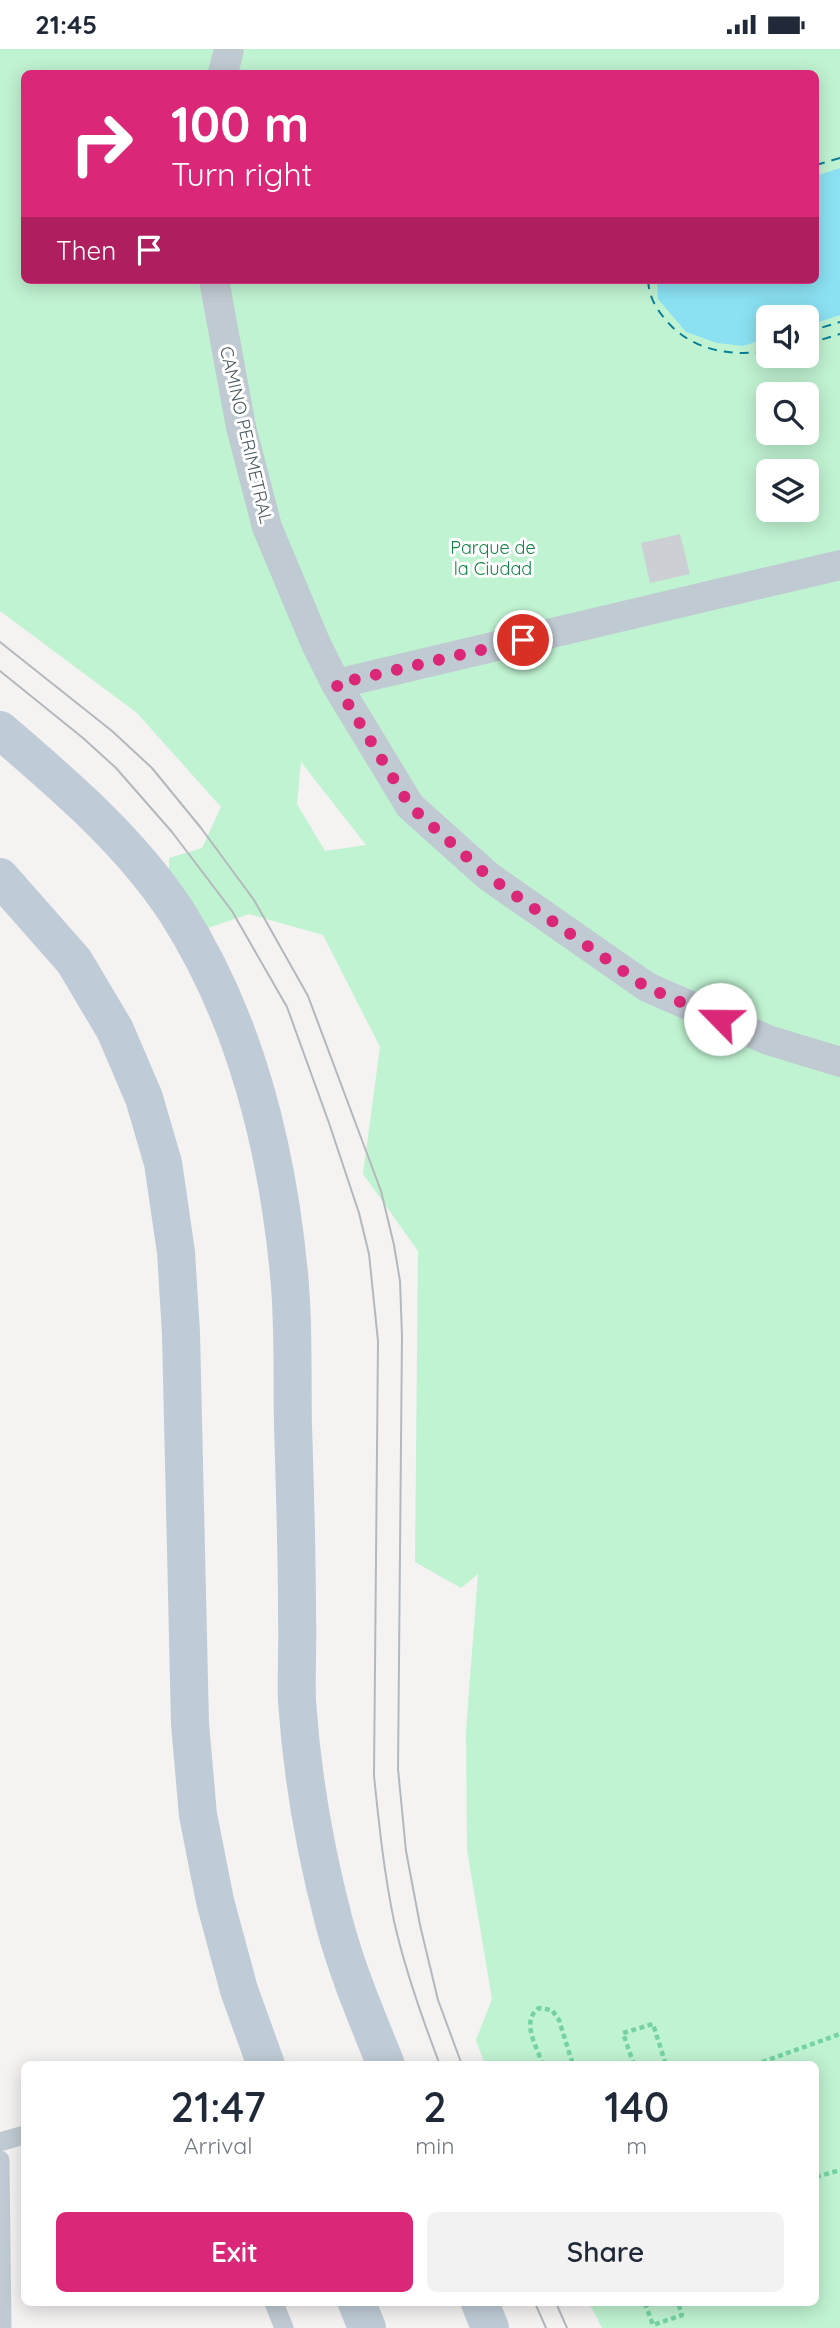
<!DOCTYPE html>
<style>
:root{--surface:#fff;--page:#f2f2f3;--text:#1f2937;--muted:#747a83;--accent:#db2777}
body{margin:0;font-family:Quicksand,sans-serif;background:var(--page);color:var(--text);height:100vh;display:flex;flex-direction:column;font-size:26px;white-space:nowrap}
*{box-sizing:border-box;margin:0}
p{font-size:23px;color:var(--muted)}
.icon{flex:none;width:38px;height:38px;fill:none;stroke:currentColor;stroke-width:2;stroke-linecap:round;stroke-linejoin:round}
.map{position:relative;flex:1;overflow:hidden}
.panel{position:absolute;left:21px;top:2012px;width:798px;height:245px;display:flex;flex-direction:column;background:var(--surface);border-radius:10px;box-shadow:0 4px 18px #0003}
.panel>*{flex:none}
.hud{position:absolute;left:21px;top:21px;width:798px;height:214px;border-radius:10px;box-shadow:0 4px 18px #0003;background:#db2777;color:#fff;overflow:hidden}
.controls{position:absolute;left:756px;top:256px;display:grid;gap:14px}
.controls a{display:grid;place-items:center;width:63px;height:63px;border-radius:10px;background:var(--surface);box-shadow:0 4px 18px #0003;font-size:35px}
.pin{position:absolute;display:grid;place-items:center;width:60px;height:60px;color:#fff;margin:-30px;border:4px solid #fff;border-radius:50%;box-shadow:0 2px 7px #0007}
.me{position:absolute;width:77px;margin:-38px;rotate:293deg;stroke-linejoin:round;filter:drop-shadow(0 0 5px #0008)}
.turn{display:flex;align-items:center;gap:24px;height:147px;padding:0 35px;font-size:32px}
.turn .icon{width:91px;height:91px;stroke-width:2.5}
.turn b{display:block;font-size:49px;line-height:60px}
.then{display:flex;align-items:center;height:66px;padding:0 35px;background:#0003;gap:14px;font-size:26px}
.eta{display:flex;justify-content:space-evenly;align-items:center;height:119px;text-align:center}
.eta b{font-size:42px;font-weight:600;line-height:49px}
.cta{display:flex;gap:14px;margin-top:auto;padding:14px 35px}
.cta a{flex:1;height:80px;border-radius:10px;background:var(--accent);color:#fff;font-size:28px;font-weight:600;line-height:80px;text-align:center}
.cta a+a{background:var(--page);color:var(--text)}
.status{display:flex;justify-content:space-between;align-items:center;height:49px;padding:0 35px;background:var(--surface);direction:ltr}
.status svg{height:19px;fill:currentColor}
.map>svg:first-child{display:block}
.green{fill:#c0f3d2;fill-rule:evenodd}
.water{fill:#8be1f2}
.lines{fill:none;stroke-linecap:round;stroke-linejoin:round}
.ferry{stroke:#077f97;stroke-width:2;stroke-dasharray:9 7;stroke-linecap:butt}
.building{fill:#ccd0d5}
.path{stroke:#75d3a1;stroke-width:4.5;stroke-dasharray:5 3.5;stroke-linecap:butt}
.service{stroke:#c0cad2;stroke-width:19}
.pedestrian{stroke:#c0cad2;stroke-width:30}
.secondary{stroke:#bfcbd6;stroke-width:38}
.tram{stroke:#b4b8bd;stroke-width:2}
.route{stroke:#db2777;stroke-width:12;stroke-dasharray:0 21.6}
.labels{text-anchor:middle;stroke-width:6;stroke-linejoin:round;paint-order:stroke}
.street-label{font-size:18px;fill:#485761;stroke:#fff}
.park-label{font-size:18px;fill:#128446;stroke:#fff}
</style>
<div class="status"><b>21:45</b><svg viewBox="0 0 49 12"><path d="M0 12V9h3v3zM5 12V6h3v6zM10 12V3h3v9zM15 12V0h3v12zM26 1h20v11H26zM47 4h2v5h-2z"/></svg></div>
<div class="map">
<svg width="840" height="2279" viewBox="0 0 840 2279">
<rect width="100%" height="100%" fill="#f5f2f2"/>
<path class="green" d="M0 0H840V2279H602L589 2254H816V2016H485L476 1991 492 1950 467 1801 466 1681 478 1525 461 1539 415 1513 418 1202 363 1125 380 998 323 886 249 865 208 879 169 839V809L202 799 221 758 137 664 0 562ZM24 24H816V231H24ZM768 268H807V306H768ZM768 345H807V383H768ZM768 422H807V460H768ZM301 713 366 796 325 802 297 755Z"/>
<path class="water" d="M840 119V266L807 277V268H768V289L743 297 717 294 686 283 658 250 657 231H816V127Z"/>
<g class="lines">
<path class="ferry" d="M816 116 840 109
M648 231C649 247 655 258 665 270 690 301 730 308 768 302
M807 283 840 273
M807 295 840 285
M762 301 768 299"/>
</g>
<path class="building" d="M680 485 690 525 650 534 641 494Z"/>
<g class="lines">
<path class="path" d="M543 2016C537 1998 520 1972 539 1959L552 1961 559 1971 573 2016
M634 2016 623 1984 653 1975 666 2016
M754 2016 840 1985
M816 2128 840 2121
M645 2254 653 2276 682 2266 678 2254"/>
<path class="service" d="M0 2093 24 2086
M0 2111 2 2279
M274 2254 284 2279"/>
<path class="pedestrian" d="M223 24 229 0
M214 231 241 378 267 478 316 595 336 635 410 757 488 827 647 938 768 991 840 1013
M336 635 840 516"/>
<path class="secondary" d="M0 681C63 735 130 792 176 862 246 971 277 1098 289 1225 294 1275 292 1326 293 1377 295 1440 297 1502 297 1565 298 1594 296 1623 297 1652 302 1726 315 1801 334 1873 347 1922 367 1969 386 2016
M0 828 74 912 115 981 144 1049 163 1114 176 1203 181 1284 190 1675 198 1766 215 1852 239 1941 266 2016
M357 2254 367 2279
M480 2254 490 2279"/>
<path class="tram" d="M0 593 112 682 152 719 201 779 254 851 308 947 381 1142 394 1196 400 1232 402 1287 398 1720 406 1802 420 1876 438 1951 462 2016
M0 622 83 689 116 719 172 783 232 862 287 958 329 1074 359 1164 369 1205 378 1292 374 1727C379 1775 384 1824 394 1872 405 1921 422 1969 440 2016
M535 2254 546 2279
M556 2254 567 2279"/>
</g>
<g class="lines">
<path class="route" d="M523 591 336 635 410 757 488 827 646 938 720 970"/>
</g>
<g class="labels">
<g class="street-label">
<text transform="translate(246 386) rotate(77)" y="6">CAMINO PERIMETRAL</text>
</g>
<g class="park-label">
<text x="493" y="505">Parque de<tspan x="493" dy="21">la Ciudad</tspan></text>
</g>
</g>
</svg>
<div class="controls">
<a><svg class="icon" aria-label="sound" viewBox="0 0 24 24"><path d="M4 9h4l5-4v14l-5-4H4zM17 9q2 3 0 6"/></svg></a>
<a><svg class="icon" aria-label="search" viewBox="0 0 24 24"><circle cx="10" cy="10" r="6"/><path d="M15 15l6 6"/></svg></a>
<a><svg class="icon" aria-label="layers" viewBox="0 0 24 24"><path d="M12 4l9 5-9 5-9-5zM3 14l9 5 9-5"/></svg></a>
</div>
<div class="pin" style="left:523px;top:591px;background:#d93025"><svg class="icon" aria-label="arrive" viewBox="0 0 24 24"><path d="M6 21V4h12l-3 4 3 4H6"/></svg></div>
<svg class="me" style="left:720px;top:970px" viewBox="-20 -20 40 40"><circle r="19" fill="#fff"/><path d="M0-13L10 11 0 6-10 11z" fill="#db2777"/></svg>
<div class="hud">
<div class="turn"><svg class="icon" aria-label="right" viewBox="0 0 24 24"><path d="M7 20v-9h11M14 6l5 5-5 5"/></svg><div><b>100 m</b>Turn right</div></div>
<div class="then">Then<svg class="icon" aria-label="arrive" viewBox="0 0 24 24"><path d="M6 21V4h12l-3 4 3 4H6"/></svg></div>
</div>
<section class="panel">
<div class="eta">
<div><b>21:47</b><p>Arrival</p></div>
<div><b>2</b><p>min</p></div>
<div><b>140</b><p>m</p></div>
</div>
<div class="cta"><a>Exit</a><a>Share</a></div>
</section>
</div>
